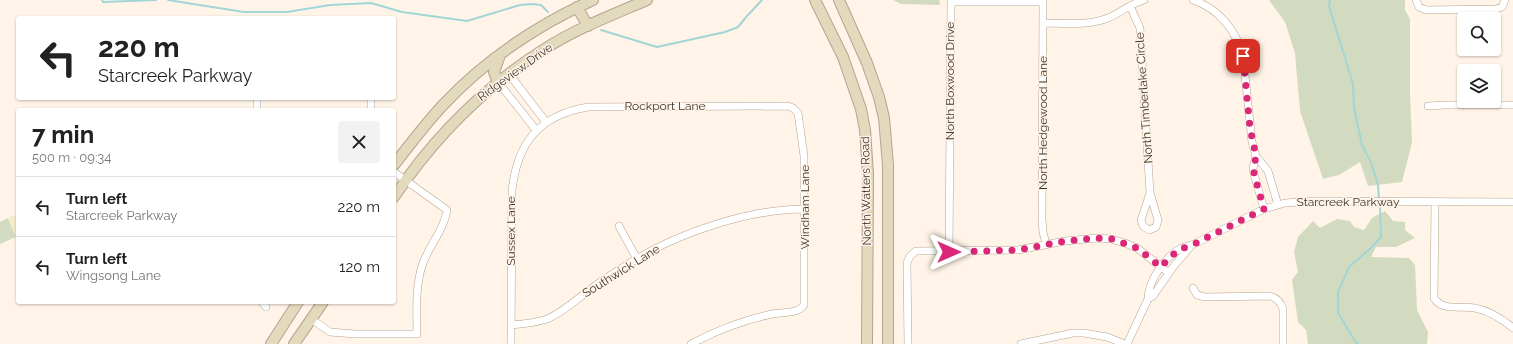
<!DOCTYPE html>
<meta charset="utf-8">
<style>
:root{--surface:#fff;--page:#f2f2f2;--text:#222;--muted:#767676;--line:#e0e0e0}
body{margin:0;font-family:Raleway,sans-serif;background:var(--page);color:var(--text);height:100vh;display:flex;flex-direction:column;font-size:15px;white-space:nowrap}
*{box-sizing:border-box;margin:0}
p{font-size:13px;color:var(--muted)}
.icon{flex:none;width:22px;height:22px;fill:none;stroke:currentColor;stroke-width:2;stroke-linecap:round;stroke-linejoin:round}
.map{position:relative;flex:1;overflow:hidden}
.side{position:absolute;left:16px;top:108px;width:380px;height:196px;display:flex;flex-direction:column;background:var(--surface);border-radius:4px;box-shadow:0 1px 3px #0004}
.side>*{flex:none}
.top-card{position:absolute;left:16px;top:16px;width:380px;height:84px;border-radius:4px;box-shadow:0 1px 3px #0004;background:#fff;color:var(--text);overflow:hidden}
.tools{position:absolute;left:1457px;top:12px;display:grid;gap:8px}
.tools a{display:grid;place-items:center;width:44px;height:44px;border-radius:4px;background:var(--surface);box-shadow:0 1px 3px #0004;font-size:20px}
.pin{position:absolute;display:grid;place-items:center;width:34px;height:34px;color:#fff;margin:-17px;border-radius:8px;box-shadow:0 2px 6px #0006}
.me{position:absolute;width:44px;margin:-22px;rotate:90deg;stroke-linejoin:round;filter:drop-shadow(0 0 3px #0008)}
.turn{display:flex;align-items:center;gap:14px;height:84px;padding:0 16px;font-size:18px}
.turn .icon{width:52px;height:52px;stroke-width:2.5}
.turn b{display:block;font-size:28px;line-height:34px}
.round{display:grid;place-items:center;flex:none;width:42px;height:42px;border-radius:4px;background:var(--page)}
.headline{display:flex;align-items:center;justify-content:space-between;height:68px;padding:0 16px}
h1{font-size:24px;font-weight:700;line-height:30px}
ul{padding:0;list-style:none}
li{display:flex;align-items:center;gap:12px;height:60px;padding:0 16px;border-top:1px solid var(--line)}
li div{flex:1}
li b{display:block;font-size:15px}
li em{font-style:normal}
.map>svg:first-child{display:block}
.green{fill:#d2dbc0}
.sand{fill:#f6ecc7}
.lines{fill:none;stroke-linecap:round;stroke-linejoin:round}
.stream{stroke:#a3d5d7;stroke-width:2}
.street-casing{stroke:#b5a390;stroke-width:8}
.secondary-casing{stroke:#b5a390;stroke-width:12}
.street{stroke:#fff;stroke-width:7}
.secondary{stroke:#e2dabc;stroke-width:10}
.route{stroke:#db2777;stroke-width:7;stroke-dasharray:0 12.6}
.labels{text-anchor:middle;stroke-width:3;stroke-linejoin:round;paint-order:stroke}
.street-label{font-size:12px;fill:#3e372e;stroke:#fff4e7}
</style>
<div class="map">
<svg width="1513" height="344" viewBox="0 0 1513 344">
<rect width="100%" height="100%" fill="#fff4e7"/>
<path class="green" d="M893 0H939L940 5 901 4Z
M1269 0H1405V10L1410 19V93L1412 142 1402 182 1368 186 1360 162 1339 175 1323 179 1300 111 1295 53 1285 22Z
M1385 211 1393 221 1405 222V230L1415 238 1396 247H1376L1371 257 1409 258 1415 265 1417 310 1428 332 1427 344H1308L1306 330 1298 322 1292 280 1298 272 1294 252 1298 237 1313 221 1320 228 1337 219 1350 221 1354 227 1364 230 1372 218Z
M8 218 16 237 0 244V222Z"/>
<path class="sand" d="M18 214V240H17L8 218Z"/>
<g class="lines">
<path class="stream" d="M102 0 103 2 156 0
M168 0 244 12H287L330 5 371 3 402 12 467 21 520 5 531 4 541 5 548 12
M1330 0 1329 6 1353 84 1354 108 1362 145 1371 162 1378 185 1379 199
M601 30 657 47 725 32 738 27 747 16 762 0
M1358 344 1355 341 1338 313V292L1349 267 1371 248 1381 237 1380 203"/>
<defs>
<path id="street" d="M1193 0C1219 9 1236 30 1243 56L1252 142 1256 156 1268 171 1278 205
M1416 0 1419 7 1426 10 1496 9 1502 7 1505 0
M1130 6 1140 28 1150 193 1158 220 1156 227 1149 230 1143 226 1141 220 1150 193
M1043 23C1064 23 1088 26 1108 18 1120 13 1130 4 1144 0
M509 74 546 122
M498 82 536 130
M371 98V110
M1428 106 1445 105H1513
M257 110V98
M1256 156 1253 168 1254 174 1264 209
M1435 203 1434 298C1443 312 1460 305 1475 308 1490 311 1501 318 1513 328
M619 226 637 259
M949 252 951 2H1043L1042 219 1043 232 1046 244
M1193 288 1197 295 1205 297 1270 296C1277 298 1281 302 1283 309V344
M1148 299 1153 296 1173 267 1192 245
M262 302 266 307
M311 319 330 332 355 334H417C417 312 415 288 422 266 428 246 444 231 447 210L394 172
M511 325C524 324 535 323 547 319 564 312 578 298 592 288 604 279 617 271 630 263 677 233 749 209 805 209
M511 344 512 191C517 142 540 115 588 107L788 106 793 108 798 113 804 156V305C798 314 782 312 772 314 743 320 717 330 691 344
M908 344 907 263 910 256 916 251 1018 250 1065 241 1097 238 1111 239 1125 243 1137 248 1169 273
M1021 344 1073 333H1084L1107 337 1125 344
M1127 344 1148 299C1148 282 1164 257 1180 249 1183 247 1188 246 1192 245L1264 209 1285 203 1313 201 1513 202"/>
<path id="secondary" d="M815 0 843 57 861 109 865 130 868 174 867 344
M839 0 867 63 879 97 884 118 888 165V344
M577 7 588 26
M498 82 494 72 499 58
M394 165C410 144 426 123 444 104 485 60 539 24 593 0
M394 197C433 139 483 88 543 50 575 29 612 15 647 0
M271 344 298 302
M294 344 323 302"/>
</defs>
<use href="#street" class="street-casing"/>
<use href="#secondary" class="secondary-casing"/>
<use href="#street" class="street"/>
<use href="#secondary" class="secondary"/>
</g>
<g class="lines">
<path class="route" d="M949 252 1018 250 1065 241 1097 238 1112 239 1137 248 1161 267C1170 256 1178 249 1192 245L1264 209 1254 174V168L1256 156 1250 128 1243 56"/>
</g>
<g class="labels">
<g class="street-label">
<text transform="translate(515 72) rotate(-36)" y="4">Ridgeview Drive</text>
<text transform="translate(950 81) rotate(-90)" y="4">North Boxwood Drive</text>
<text transform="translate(1144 98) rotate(-94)" y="4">North Timberlake Circle</text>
<text x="665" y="110">Rockport Lane</text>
<text transform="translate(1043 123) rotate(-90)" y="4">North Hedgewood Lane</text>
<text transform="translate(866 191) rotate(-91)" y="4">North Watters Road</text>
<text x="1348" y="206">Starcreek Parkway</text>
<text transform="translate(805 207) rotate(-90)" y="4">Windham Lane</text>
<text transform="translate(511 231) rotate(-90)" y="4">Sussex Lane</text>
<text transform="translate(621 271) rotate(-32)" y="4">Southwick Lane</text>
</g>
</g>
</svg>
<div class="tools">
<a><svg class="icon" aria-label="search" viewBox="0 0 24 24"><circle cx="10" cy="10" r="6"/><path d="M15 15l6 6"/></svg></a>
<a><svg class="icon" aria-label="layers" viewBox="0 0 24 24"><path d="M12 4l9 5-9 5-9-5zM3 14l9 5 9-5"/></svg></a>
</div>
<div class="pin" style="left:1243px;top:56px;background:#d93025"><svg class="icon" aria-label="arrive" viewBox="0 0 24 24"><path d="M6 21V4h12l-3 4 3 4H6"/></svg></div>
<svg class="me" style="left:949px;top:252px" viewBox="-20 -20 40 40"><path d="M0-17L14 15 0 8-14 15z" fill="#db2777" stroke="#fff" stroke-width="4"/></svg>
<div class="top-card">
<div class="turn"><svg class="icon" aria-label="left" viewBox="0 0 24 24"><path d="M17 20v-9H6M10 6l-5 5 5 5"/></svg><div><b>220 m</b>Starcreek Parkway</div></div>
</div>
<section class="side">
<div class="headline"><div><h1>7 min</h1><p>500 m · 09:34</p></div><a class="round"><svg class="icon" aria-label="close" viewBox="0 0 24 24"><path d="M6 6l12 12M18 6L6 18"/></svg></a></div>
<ul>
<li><svg class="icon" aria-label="left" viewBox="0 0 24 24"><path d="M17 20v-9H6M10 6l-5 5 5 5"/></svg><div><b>Turn left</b><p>Starcreek Parkway</p></div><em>220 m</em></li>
<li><svg class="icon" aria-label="left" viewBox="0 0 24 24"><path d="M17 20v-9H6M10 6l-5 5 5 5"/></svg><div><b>Turn left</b><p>Wingsong Lane</p></div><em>120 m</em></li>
</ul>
</section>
</div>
